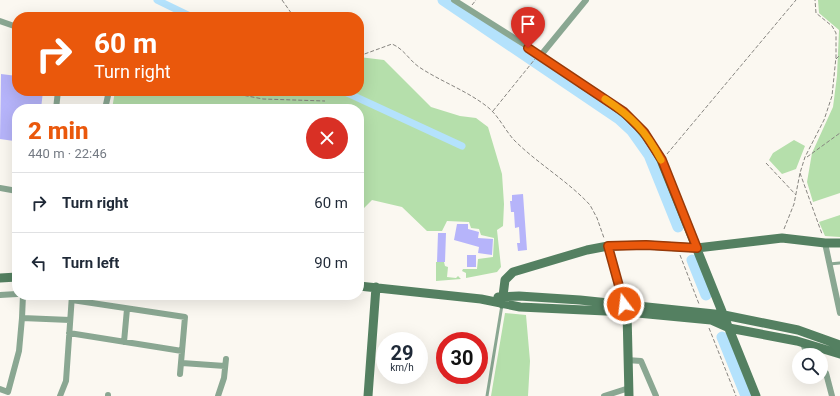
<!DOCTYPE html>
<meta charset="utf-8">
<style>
:root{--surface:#fff;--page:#f2f2f3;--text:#1f2937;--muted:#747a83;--line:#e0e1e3;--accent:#ea580c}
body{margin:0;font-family:Roboto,sans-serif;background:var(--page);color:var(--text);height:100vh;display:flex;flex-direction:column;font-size:15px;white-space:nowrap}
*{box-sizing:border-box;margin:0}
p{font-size:13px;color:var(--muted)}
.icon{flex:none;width:22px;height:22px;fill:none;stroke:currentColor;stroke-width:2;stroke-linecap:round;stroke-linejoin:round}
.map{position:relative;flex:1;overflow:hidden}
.side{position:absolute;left:12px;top:104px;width:352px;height:196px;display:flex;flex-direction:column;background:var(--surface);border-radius:16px;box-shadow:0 4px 16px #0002}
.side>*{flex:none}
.guide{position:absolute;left:12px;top:12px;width:352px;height:84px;border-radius:16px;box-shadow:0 4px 16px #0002;background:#ea580c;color:#fff;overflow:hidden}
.controls{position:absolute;left:792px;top:348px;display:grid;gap:8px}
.controls a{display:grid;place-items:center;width:36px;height:36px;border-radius:50%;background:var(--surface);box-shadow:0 4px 16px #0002;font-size:20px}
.speed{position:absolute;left:376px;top:332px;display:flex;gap:8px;font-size:20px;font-weight:700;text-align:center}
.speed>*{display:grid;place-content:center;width:52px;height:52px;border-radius:50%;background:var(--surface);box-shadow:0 4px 16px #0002;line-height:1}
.speed small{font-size:10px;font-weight:400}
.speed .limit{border:6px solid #d22;background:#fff;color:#111}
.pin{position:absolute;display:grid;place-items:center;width:34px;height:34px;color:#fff;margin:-41px -17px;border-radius:50% 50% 50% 0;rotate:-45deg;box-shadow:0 0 4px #0007}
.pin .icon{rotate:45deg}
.me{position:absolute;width:44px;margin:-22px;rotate:345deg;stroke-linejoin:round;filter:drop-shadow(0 0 3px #0008)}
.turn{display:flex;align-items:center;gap:14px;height:84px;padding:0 16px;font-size:18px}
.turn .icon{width:52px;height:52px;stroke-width:2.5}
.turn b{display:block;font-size:28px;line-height:34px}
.round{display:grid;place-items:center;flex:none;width:42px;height:42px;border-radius:21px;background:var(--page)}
.summary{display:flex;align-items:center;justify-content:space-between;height:68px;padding:0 16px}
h1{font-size:24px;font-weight:800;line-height:30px;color:var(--accent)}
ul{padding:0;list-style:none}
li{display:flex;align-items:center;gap:12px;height:60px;padding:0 16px;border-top:1px solid var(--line)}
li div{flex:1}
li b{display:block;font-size:15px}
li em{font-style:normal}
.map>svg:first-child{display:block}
.green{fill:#b5dfab}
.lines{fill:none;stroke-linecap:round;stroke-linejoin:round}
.canal{stroke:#b4e2fc;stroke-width:7}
.river{stroke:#b4e2fc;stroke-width:11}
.building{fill:#b6b4fa}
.path{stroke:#878580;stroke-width:1;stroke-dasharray:4 2;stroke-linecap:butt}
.lane{stroke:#8aa792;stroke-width:3}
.street{stroke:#8aa792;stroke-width:6}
.secondary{stroke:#548061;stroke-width:9}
.route-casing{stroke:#983908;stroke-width:10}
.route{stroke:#ea580c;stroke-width:7}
.slow{stroke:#f59e0b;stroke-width:7}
</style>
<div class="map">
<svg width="840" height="396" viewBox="0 0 840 396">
<rect width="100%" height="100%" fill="#fbf8f1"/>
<path class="green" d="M818 0H840V193L813 202 807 182 812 153 833 107 837 76 839 30 819 13Z
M359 57 384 60 431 107 460 116 476 118 488 127 502 174 504 204 503 226 497 230 501 267 497 272 466 278V273L462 271 463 269H477L478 259 493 257 494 238 481 235 479 229 471 228 469 222 447 221 442 231H427L402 207 372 200 361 211 359 210V109H112L115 91H359Z
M794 140 805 146 796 169 782 174 769 160 773 153Z
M840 215V237L825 236 819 222Z
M436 262H444L445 266 448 267 447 277 456 278 458 276 461 279 436 281Z
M505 313 526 315 530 361 528 396H491Z"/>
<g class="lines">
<path class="canal" d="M157 0 192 17
M343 91 462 146"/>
<path class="river" d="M443 0 619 119 632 131 649 155 678 227
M692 260 706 295
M722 337 746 396"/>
</g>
<path class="building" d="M1 74 17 76V91H43L41 109H17L14 141 0 139Z
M523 194 527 250 518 251 517 243H520L519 227 515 228 514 212H511L510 201H512V195Z
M457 224H468V229L479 232 478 238 493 239 492 255 478 253 479 247 454 240Z
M438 233H446L445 262H437Z
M467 255H476V267H467Z"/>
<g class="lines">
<path class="path" d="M282 0 294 17
M472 5 476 0
M359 56 392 44C404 49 409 60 419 67 440 81 465 90 485 105 498 114 504 129 514 140 538 164 568 181 590 205L597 218 604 238
M836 59 840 55
M221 91 263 99 325 101
M493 111 535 59
M667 154 796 0
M807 157 840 133
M766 163 796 195
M800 173 822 234
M784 229 794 204 800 173 805 157 824 120 832 96 836 57V33L832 26 816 13 815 0
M680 255 699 304
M709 328 736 396"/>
<path class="lane" d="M829 264 840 263
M487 396 502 305"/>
<path class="street" d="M454 0 541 55 580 83
M0 21 17 27
M541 55 586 0
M56 109 58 91
M105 109 109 91
M0 188 17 191
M825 243 840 313
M608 246 624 304
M0 295 17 294
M72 300 185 317 180 374
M22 318 23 295
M69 333 182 351
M124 342 127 309
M803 343 807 355
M627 360 641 361 656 396
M182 363 225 366
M821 369 826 373 832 396
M0 389 8 392 19 351 22 318 70 320
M60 396 66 381 72 295
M108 396V395
M218 396 224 378 226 359
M604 396 629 388"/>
<path class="secondary" d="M580 83C617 107 640 120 661 160L756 396
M0 278 17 277
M359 286 481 299 520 307 627 312 711 320 729 328 797 341 840 354
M498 297 519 296 580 300 724 315 798 330 840 345
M502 304 505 280 513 272 587 250 608 246 646 245 697 248 782 238 825 243H840
M627 312 629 396
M368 396 376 287"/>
</g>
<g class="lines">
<defs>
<path id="route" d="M528 48 624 112 644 132 662 160 697 248 646 245 608 246 624 304"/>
</defs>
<use href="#route" class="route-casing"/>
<use href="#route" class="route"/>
<path class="slow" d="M605 99C632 117 646 131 661 160"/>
</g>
</svg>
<div class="controls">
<a><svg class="icon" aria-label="search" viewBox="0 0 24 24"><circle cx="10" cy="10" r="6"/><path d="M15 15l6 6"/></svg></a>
</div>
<div class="speed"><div>29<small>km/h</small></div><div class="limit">30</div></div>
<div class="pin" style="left:528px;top:48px;background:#d93025"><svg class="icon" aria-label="arrive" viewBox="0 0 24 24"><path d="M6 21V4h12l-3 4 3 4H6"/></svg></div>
<svg class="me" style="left:624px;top:304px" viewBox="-20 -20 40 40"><circle r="17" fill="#ea580c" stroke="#fff" stroke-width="3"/><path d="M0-11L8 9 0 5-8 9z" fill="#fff"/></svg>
<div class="guide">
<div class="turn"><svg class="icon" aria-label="right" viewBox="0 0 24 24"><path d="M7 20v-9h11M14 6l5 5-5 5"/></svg><div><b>60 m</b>Turn right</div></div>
</div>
<section class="side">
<div class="summary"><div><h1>2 min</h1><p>440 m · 22:46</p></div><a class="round" style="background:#d93025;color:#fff"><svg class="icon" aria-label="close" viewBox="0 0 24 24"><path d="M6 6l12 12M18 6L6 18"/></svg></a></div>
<ul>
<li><svg class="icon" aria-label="right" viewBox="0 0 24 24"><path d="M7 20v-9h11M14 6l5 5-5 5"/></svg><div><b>Turn right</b></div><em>60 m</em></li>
<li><svg class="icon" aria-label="left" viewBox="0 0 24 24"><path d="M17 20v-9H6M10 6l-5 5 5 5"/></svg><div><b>Turn left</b></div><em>90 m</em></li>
</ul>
</section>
</div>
